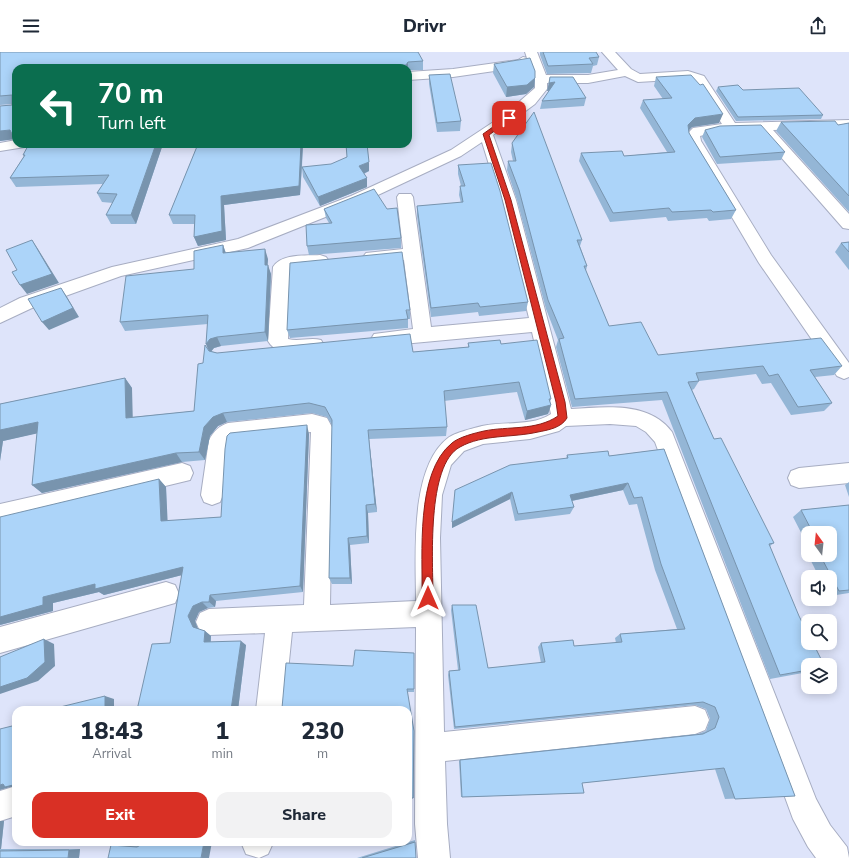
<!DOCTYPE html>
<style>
:root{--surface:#fff;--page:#f2f2f3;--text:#1f2937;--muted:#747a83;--accent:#d93025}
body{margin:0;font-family:"Nunito Sans",sans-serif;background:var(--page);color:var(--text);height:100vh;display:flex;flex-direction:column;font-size:15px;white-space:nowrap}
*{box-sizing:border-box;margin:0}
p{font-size:13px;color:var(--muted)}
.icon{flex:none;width:22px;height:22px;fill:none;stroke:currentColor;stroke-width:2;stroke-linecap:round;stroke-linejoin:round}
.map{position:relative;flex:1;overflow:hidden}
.panel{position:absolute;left:12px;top:654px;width:400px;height:140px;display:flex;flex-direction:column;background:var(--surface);border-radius:12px;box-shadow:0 2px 10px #0003}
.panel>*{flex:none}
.top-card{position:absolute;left:12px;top:12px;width:400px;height:84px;border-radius:12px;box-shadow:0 2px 10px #0003;background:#0b6e4f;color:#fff;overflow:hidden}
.needle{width:26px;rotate:345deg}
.controls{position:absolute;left:801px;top:474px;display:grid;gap:8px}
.controls a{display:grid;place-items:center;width:36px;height:36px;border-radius:8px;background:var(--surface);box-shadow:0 2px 10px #0003;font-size:20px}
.pin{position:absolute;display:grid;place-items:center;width:34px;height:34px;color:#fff;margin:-17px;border-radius:8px;box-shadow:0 2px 6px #0006}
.me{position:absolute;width:44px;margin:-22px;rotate:0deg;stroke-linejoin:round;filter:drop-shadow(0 0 3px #0008)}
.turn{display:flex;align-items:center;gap:14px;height:84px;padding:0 20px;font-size:18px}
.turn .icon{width:52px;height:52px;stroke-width:2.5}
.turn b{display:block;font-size:28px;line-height:34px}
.eta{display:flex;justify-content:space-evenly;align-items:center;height:68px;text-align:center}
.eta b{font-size:24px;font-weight:800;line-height:28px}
.action{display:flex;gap:8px;margin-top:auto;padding:8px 20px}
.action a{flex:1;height:46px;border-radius:12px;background:var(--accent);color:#fff;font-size:16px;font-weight:800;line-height:46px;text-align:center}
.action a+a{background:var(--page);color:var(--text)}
header{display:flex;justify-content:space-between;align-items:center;height:52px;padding:0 20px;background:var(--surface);font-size:18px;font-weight:800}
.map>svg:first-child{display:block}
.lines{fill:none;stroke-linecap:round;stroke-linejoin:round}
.minor-casing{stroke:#a7adc2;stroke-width:2}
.minor{fill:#fff;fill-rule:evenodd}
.wall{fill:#94b6d6}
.shaded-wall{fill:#7894ae}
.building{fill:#acd4f9;stroke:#7894ae}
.route{fill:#d93025;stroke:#8d1f18}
</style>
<header><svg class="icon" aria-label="menu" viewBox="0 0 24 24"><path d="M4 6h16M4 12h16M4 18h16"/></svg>Drivr<svg class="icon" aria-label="share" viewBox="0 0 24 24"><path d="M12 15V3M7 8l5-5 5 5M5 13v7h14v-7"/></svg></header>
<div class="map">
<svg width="849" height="806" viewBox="0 0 849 806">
<rect width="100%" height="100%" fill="#dee4fa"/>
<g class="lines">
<defs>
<path id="minor" d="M525 0H537L546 23H588L618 18 602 0H615L631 17 640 22 688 19 704 24 735 71 849 68V76L773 78 849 162V177L843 176 758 79 717 80 700 84 701 89 771 203 849 311V325L844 327 837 324 759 211 687 89 686 83 693 76 722 72 695 30 687 27 638 30 625 24 588 31H547V37L535 52 493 83 516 148 571 357C606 355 649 349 672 380L816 747 830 773 847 795 849 806H816L808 795 793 767 655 390 646 380 636 374 610 372 566 374 559 379 530 387 483 392 464 399 451 413 442 443 440 486 444 680 695 654 705 658 709 668 705 678 695 682 445 709 447 772 450 806H418L415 772 416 575 292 580 284 658H256L265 581 209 583 200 579 196 570 200 561 209 557 304 553 311 380 234 388 230 392 223 443 220 450 212 453 204 450 201 443 209 388C214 379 219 374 228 371L312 362 327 366 333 377 330 553 416 549C416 505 409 416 448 386 454 381 474 376 482 374 504 369 531 375 551 362L532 280 381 294 374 292 371 287 374 282 413 277 404 208 372 211 366 209 363 205 366 201 403 197 397 145 399 142H411L413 145 431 275 529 266 500 148 482 90 461 104 363 150 248 196 121 224 32 256 0 271V256L20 246 112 215 238 187 351 144 451 98 504 63 535 36V28L529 10 526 14 522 15 453 25 408 28V20L453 17 518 8 523 5 527 6Z
M16 88V92H27L25 95 0 99V91Z
M320 203 326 205 329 209 326 213 291 218 288 287C299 290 310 285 321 288L324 293 321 298C304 303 279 307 268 289L273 215C282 201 306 204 320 203Z
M182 411 190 414 193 421 190 428 0 474V452Z
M849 411V431L799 436 791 433 788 426 791 419 799 416Z
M166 530 175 533 179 542 175 551 0 601V575Z
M16 734V764L0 769V739Z
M241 790H273V791L268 802 259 806 246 802Z"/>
</defs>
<use href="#minor" class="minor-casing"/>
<use href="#minor" class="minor"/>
</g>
<path class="wall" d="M0 0 423 9V18H408V16H16V88L15 87 0 89V54L12 53V52L0 53Z
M540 0H596L599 5 597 13 593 14 591 21 547 22 540 3Z
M494 12 535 26 534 35 526 42 506 45 493 21Z
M429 23 461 69 460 79 437 80 429 32Z
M550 25 586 46 584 54 540 57 542 49 549 39H547Z
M656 25 719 71 692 75 689 78V81L736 158 731 167 709 169 707 166 668 169 666 165 610 170 579 109 581 101 624 104 667 100 640 56 643 48 663 47 654 34Z
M718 35 743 38 823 63 821 67 736 69 716 39Z
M781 70 838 73 849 71V160L776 79Z
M705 78 785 100 781 108 717 112 702 85Z
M512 91 582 188 580 194 587 214 586 219 609 274 658 303 842 314 834 323 815 325 832 351 824 359 791 363 771 331 762 332 756 322 699 329 694 337 692 338 714 387 774 491 770 494 808 613V620L770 627 662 348 572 355 556 295 558 288 546 257 517 148 507 118 508 109H513L511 100Z
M29 92H163L136 172H111L106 163 113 151 102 150 97 141 103 132 16 135 10 126 24 104 23 103Z
M198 92H303L302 115 369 119 364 122 367 135 320 154 303 125 302 116 300 143 224 153 226 188 198 194 194 185V172H173L169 163Z
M458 113 528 250 526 259 479 264 478 260 431 265 417 164V154L461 151 459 143 460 134H461L458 122Z
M324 157 401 186V196L309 203 307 194 329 171 326 166Z
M849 190V218L835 200 841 191Z
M223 193 226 201 268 207 267 213 271 222 268 289 221 294 214 296 211 299 217 301 413 300 468 295V291L501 292 551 347 550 350 551 353 548 362 525 368 517 340 444 349 447 375 446 384 369 387 377 460 368 461 369 491 350 493 352 532H332L329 526 332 373 327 365 312 361 227 370 218 374 210 384 205 408 182 410 42 441 32 433 37 381 3 389 0 409V352L125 326 132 336V365L194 359 203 311 208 298 206 292 208 272 125 279 120 270 194 217Z
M410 258V267H408V276L290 286 287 278Z
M309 382 303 540 216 549 215 555 208 556 199 560 195 569 198 577 205 579 211 584V590L246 593 238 658H137L170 591 182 523 104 543 99 540 53 551V559L0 573 159 427 166 435 167 469 221 465Z
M664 397 795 744 725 747 715 717 582 731 584 741 461 745 459 709 460 708 698 682 706 679 710 667 706 657 695 653 454 677 448 623 449 619 458 618 451 558 452 553 488 616 541 611 538 595 541 591 574 594 616 591 615 586 620 582 677 577 655 518 637 452 629 453 623 438 572 449 574 455 570 462 515 469 510 447 452 476 455 438 566 407 567 403 609 404Z
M849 430V445L845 433Z
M849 453V541L830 544V525H819L810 507 813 505 812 503H830V481H808V494L793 465 801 458Z
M414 601V640H407L414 681V746L408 747 282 656 353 614Z
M0 769H4L1 797H80L79 806H0Z
M415 788 416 806H357Z
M122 792 141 793 209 806 111 793Z"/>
<path class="shaded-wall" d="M408 10V16H406V13Z
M535 26 534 35 526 42 506 45 507 35Z
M555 30 553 38 547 39 549 31Z
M723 62 719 71 692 75 685 82 688 73 695 66Z
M10 78 15 87 0 89V79Z
M156 92H163L136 172 131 163Z
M301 92H303L300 143 224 153 226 188 198 194 194 185 221 144Z
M369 110V119L360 123 359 114Z
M367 126V135L320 154 318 145Z
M32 188 38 197 59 231 27 242 20 233Z
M223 193 226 202 223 201Z
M265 197 268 207 267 222 265 213Z
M268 213 271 222 268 289 265 280Z
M61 236 67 245 79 265 49 278 42 270Z
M217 285 221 294 214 296 210 301 206 292 210 287Z
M125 326 132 336 133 375 126 366Z
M551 353 548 362 525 368 527 359Z
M223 361 227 370 218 374 210 384 205 408 199 400 204 375 213 365Z
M38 370 48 379 3 389 0 409V378Z
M307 373 309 382 303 540 300 534Z
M368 378 369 387 377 460 375 452Z
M176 401 182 410 42 441 32 433Z
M159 427 166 435 168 477 161 469Z
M628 431 623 438 566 450 570 443Z
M512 440 510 447 452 476V470Z
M366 453 368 461 369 491 367 484Z
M348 486 350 493 352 532 350 526Z
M183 515 190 521 104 543 99 540 53 551V559L0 573V565L43 545 95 532Z
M210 543 216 549 215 555 209 550Z
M202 550 208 556 199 560 195 569 199 580 193 575 188 564 193 554Z
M205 579 211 584 210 595 204 590Z
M44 587 54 592 55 614 38 629 0 642V635Z
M241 589 246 593 238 658H231Z
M105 644 114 647V658H105Z
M16 730V735H10L0 738V733L3 732Z
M0 769H4L1 797H0Z
M204 790H212L209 806H201Z
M80 797 79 806H68L69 798Z"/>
<path class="building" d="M0 0H418L423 9 408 10 406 13 310 16H16V81L12 82 10 78 0 79V54L12 53V43L0 44Z
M543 0H596L599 5 589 6 593 12 548 14Z
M530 6 535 19V26L527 33 507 35 494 12Z
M450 22 461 69 437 71 429 23Z
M691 23 700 33 703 32 723 62 695 66 688 73 689 81 736 158 713 160 711 158 672 160 669 156 613 161 581 101 622 99 624 104 675 100 643 48 672 46 656 25Z
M550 25H573L586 46 542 49 555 30 549 31Z
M738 33 743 38 799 36 823 63 738 65 718 35Z
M534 60 582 188H577L587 214H584L609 274 641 270 658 303 821 286 842 314 810 318 832 351 798 355 778 322 769 324 763 314 696 321 699 329 688 330 714 387 721 386 774 491 769 492 799 564 808 582V591H813L824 613H808V618L780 623 667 340 575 347 559 287 564 286 548 248 519 138 508 109H516L512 91Z
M835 69 838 73 849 71V144L781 70Z
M761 73 785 100 720 105 705 78 720 74Z
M29 92H156L131 163H106L117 142 97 141 109 123 10 126 25 103H23Z
M198 92H301L299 134 221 144 222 179 194 185 195 163H169Z
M346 92H367L369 110 359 114 367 126 318 145 302 115 331 112 347 105Z
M491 111 500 139 528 250 480 255 478 251 431 256 417 154 463 150 460 134H465L458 113Z
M374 137 387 157 397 156 401 186 307 194 306 173 332 171 324 157Z
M32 188 52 222 20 233 12 220 17 218 6 198Z
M849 190V200L841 191Z
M223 193V201L265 197V213H268L265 280 217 285 210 287 206 292 208 263 120 270 126 224 194 217V199Z
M402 200 410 258H406L408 267 287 278 290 211Z
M61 236 73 256 42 270 28 247Z
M410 282 413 300 469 295 468 291 500 288 501 292 537 288 551 347H549L551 353 527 359 519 330 444 339 447 375 368 378 375 452 366 453 367 484 348 486 350 526H329L332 368 325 355 309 351 223 361 213 365 204 375 199 400 176 401 32 433 38 370 0 378V352L125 326 126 366 194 359 198 312 203 311 205 293 209 299 217 301Z
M307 373 300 534 210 543 209 550H202L193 554 188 564 193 575 205 579 204 590 241 589 231 658H137L152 592 170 591 183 515 95 537V532L43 545V553L0 565V465L159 427 161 469 221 465 225 397 227 384 230 381Z
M664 397 795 744 735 747 724 716 582 731 584 741 462 745 460 708 703 682 715 676 719 665 715 655 703 650 455 675 449 619 460 618 452 553H476L488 616 545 610 541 591 573 588 574 594 622 590 620 582 685 577 661 512 642 445 634 446 628 431 570 443 574 455 518 462 512 440 452 470 455 438 510 413 568 406 567 403 608 399 609 404Z
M849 453V538L839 539 820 503H830V481H813L801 458Z
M44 587 45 610 27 626 0 635V605Z
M355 598 414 601V637H407L414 679 413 746H408V658H277V657L282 656 286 611 353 614Z
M105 644V658H48Z
M16 673V730L13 731V733L5 735 3 732 0 733V677Z
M146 790H166L168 791 170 790H204L201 806H108L111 793 137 795Z
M415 790 416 806H362Z
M69 798 68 806H0V799Z"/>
<path class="route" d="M507 65 512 66 489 83 511 148 565 350 567 366C561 376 548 378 538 380 512 386 483 382 460 395 426 413 433 511 433 546L431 549 428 551 424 549 422 546C423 502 415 421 452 391 459 385 475 381 484 379 508 374 536 379 558 364L556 350 505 148 483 82Z"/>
</svg>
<div class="controls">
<a><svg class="needle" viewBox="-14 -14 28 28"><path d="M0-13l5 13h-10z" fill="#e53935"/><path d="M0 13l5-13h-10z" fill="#747a83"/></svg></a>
<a><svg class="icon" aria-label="sound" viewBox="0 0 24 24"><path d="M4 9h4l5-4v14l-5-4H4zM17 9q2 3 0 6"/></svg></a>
<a><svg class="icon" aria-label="search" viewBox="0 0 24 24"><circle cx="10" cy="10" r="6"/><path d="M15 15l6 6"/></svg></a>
<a><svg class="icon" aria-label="layers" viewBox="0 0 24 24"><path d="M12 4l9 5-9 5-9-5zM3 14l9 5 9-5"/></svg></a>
</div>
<div class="pin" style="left:509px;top:66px;background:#d93025"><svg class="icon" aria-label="arrive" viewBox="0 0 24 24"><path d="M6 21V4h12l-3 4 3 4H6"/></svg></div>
<svg class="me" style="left:428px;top:546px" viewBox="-20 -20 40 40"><path d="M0-17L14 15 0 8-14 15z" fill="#d93025" stroke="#fff" stroke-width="4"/></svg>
<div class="top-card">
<div class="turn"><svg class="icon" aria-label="left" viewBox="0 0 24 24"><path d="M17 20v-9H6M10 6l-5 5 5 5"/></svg><div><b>70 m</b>Turn left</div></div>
</div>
<section class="panel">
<div class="eta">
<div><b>18:43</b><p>Arrival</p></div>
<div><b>1</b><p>min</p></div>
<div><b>230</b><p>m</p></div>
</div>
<div class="action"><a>Exit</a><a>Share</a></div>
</section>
</div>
